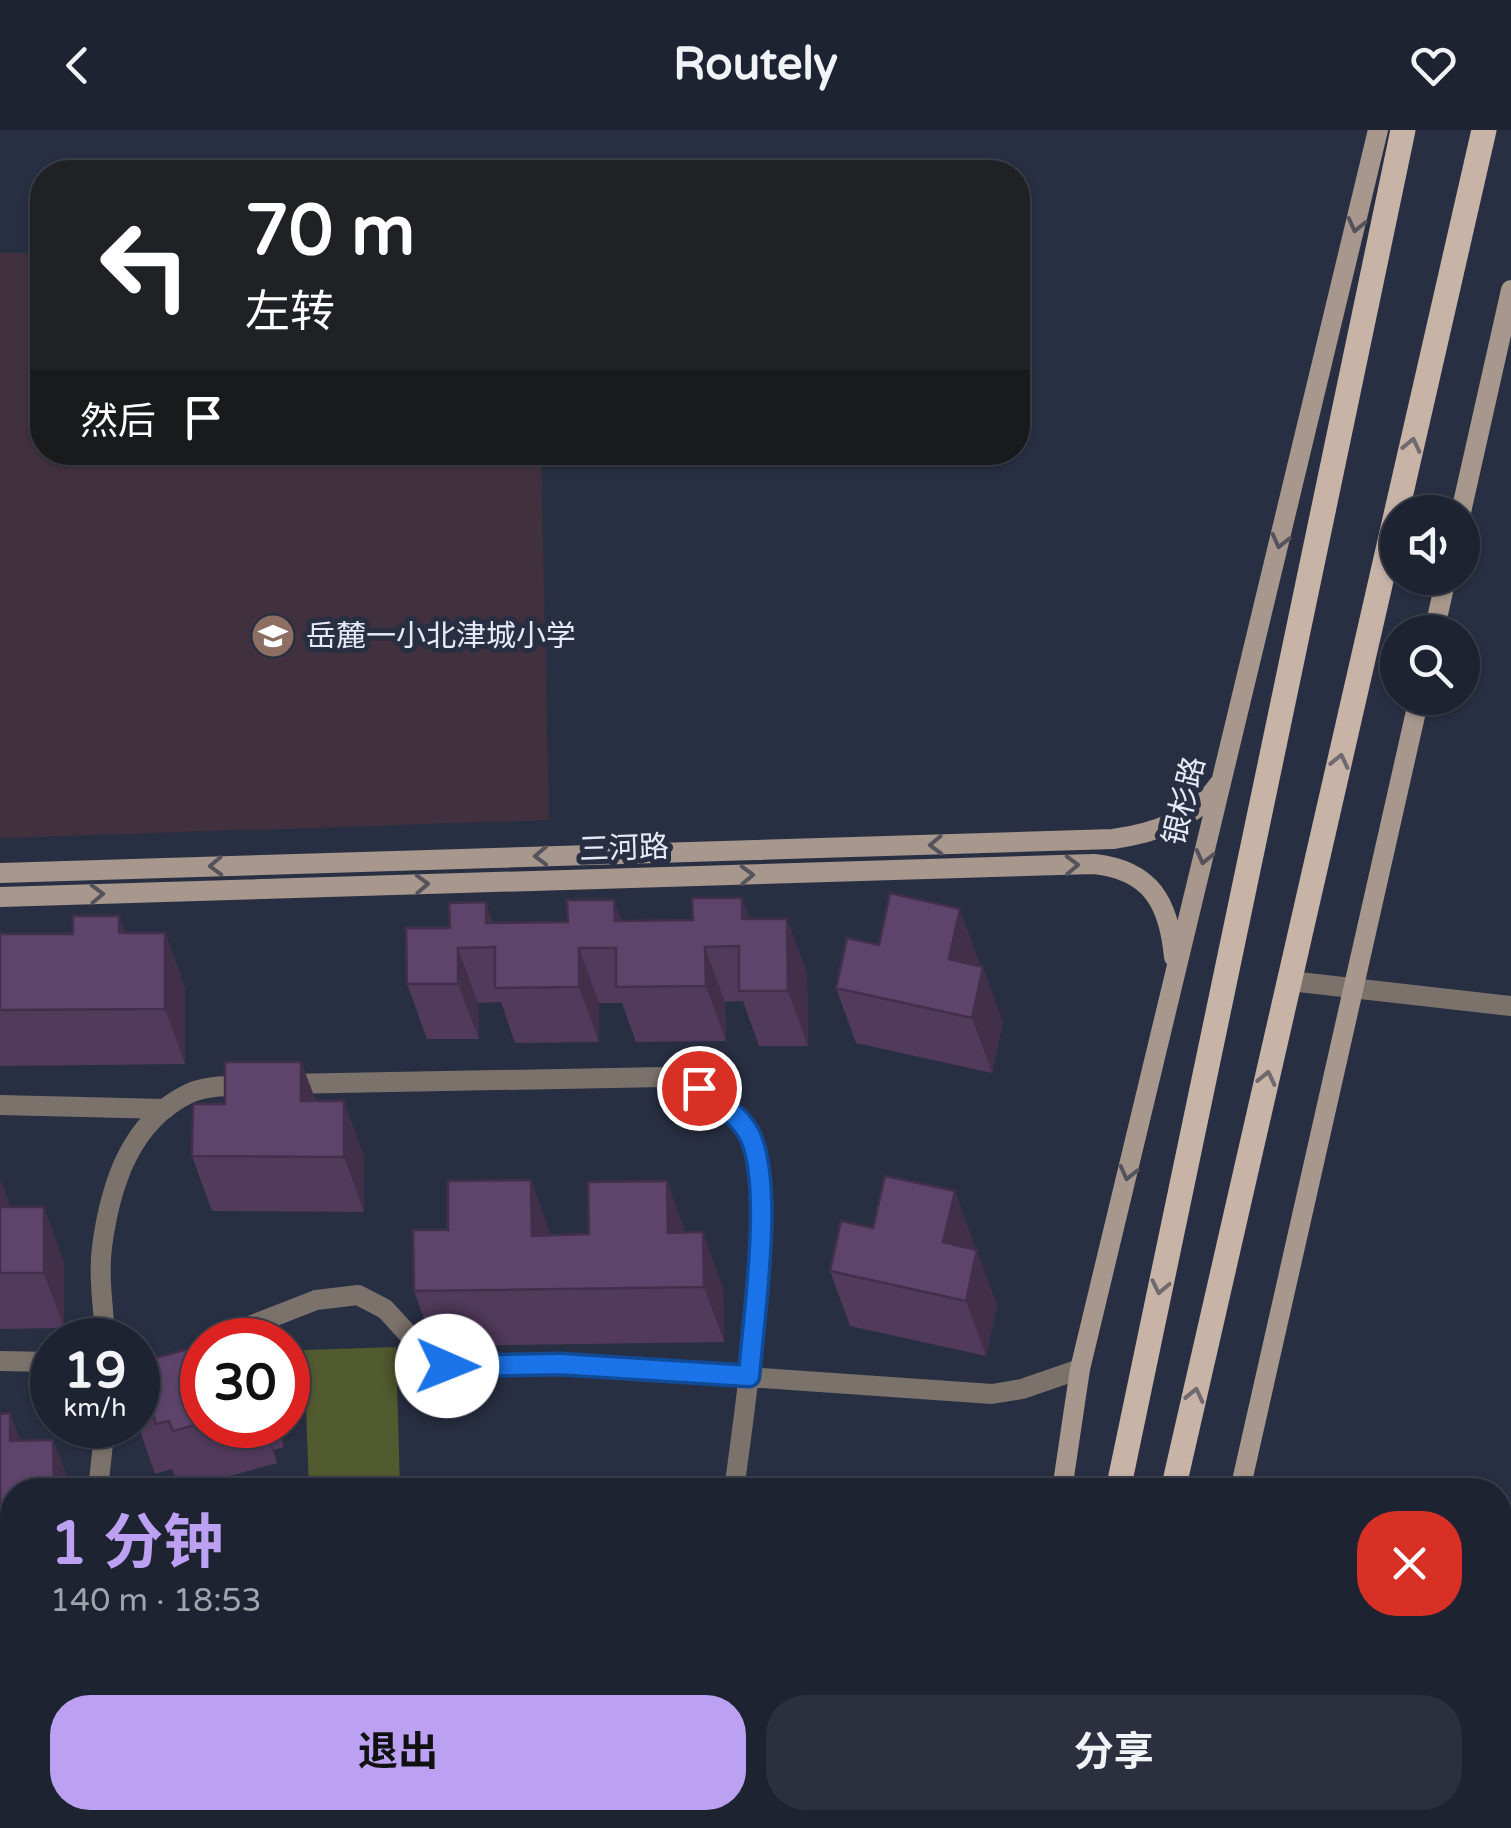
<!DOCTYPE html>
<html lang="zh">
<meta charset="utf-8">
<style>
:root{--surface:#1e2332;--page:#2b2f3e;--text:#f1f3f6;--muted:#a1a4ac;--line:#3c404d;--accent:#bca0f2}
body{margin:0;font-family:"Varela Round","Noto Sans SC",sans-serif;background:var(--page);color:var(--text);height:100vh;display:flex;flex-direction:column;font-size:38px;white-space:nowrap}
*{box-sizing:border-box;margin:0}
p{font-size:32px;color:var(--muted)}
.icon{flex:none;width:55px;height:55px;fill:none;stroke:currentColor;stroke-width:2;stroke-linecap:round;stroke-linejoin:round}
.map{position:relative;flex:1;overflow:hidden}
.side{position:absolute;left:0px;top:1348px;width:1512px;height:352px;display:flex;flex-direction:column;background:var(--surface);border-radius:40px 40px 0 0;box-shadow:0 2px 8px #0004,0 0 0 2px var(--line)}
.side>*{flex:none}
.banner{position:absolute;left:30px;top:30px;width:1000px;height:305px;border-radius:40px;box-shadow:0 2px 8px #0004,0 0 0 2px var(--line);background:#202124;color:#fff;overflow:hidden}
.tools{position:absolute;left:1380px;top:365px;display:grid;gap:20px}
.tools a{display:grid;place-items:center;width:100px;height:100px;border-radius:50%;background:var(--surface);box-shadow:0 2px 8px #0004,0 0 0 2px var(--line);font-size:50px}
.speed{position:absolute;left:30px;top:1188px;display:flex;gap:20px;font-size:50px;font-weight:700;text-align:center}
.speed>*{display:grid;place-content:center;width:130px;height:130px;border-radius:50%;background:var(--surface);box-shadow:0 2px 8px #0004,0 0 0 2px var(--line);line-height:1}
.speed small{font-size:25px;font-weight:400}
.speed .limit{border:15px solid #d22;background:#fff;color:#111}
.pin{position:absolute;display:grid;place-items:center;width:85px;height:85px;color:#fff;margin:-42px;border:5px solid #fff;border-radius:50%;box-shadow:0 2px 10px #0007}
.me{position:absolute;width:110px;margin:-55px;rotate:91deg;stroke-linejoin:round;filter:drop-shadow(0 0 8px #0008)}
.turn{display:flex;align-items:center;gap:35px;height:210px;padding:0 50px;font-size:45px}
.turn .icon{width:130px;height:130px;stroke-width:2.5}
.turn b{display:block;font-size:70px;line-height:85px}
.then{display:flex;align-items:center;height:95px;padding:0 50px;background:#0003;gap:20px;font-size:38px}
.round{display:grid;place-items:center;flex:none;width:105px;height:105px;border-radius:40px;background:var(--page)}
.summary{display:flex;align-items:center;justify-content:space-between;height:170px;padding:0 50px}
h1{font-size:60px;font-weight:700;line-height:75px;color:var(--accent)}
.cta{display:flex;gap:20px;margin-top:auto;padding:20px 50px}
.cta a{flex:1;height:115px;border-radius:40px;background:var(--accent);color:#111;font-size:40px;font-weight:700;line-height:115px;text-align:center}
.cta a+a{background:var(--page);color:var(--text)}
header{display:flex;justify-content:space-between;align-items:center;height:130px;padding:0 50px;background:var(--surface);font-size:45px;font-weight:700}
.map>svg:first-child{display:block}
.education{fill:#41313e}
.pitch{fill:#525a2f}
.lines{fill:none;stroke-linecap:round;stroke-linejoin:round}
.street{stroke:#7c726c;stroke-width:20}
.secondary{stroke:#a7978d;stroke-width:20}
.primary{stroke:#c8b3a7;stroke-width:25}
.wall{fill:#513a5c}
.shaded-wall{fill:#42304b}
.building{fill:#5e446b;stroke:#42304b;stroke-width:2.5}
.oneway{stroke:#54535c}
.oneway2{stroke:#706a6f}
.route-casing{stroke:#114b97;stroke-width:25}
.route{stroke:#1a73e8;stroke-width:18}
.labels{text-anchor:middle;stroke-width:10;stroke-linejoin:round;paint-order:stroke}
.poi-label{font-size:30px;fill:#e5eaf7;stroke:#282f42;text-anchor:start}
.street-label{font-size:30px;fill:#e5eaf7;stroke:#282f42}
</style>
<header><svg class="icon" aria-label="back" viewBox="0 0 24 24"><path d="M15 5l-7 7 7 7"/></svg>Routely<svg class="icon" aria-label="heart" viewBox="0 0 24 24"><path d="M12 20l-8-8c-3-5 5-10 8-4 3-6 11-1 8 4z"/></svg></header>
<div class="map">
<svg width="1511" height="1698" viewBox="0 0 1511 1698">
<rect width="100%" height="100%" fill="#282f42"/>
<path class="education" d="M0 123H42V322L541 323 549 690 0 708Z"/>
<path class="pitch" d="M396 1217 400 1360H309L304 1220Z"/>
<g class="lines">
<path class="street" d="M1290 851 1511 876
M285 954 664 947C694 957 729 971 747 1000 780 1052 743 1291 734 1360
M0 975 165 979
M105 1210C104 1180 98 1147 102 1117 110 1056 130 991 190 963 208 955 232 956 251 955
M214 1210 316 1170 358 1165 385 1179 429 1227 447 1236 560 1234 992 1264 1022 1259 1080 1239
M0 1231 52 1232
M98 1360 105 1295
M0 1669H12
M21 1688 22 1698
M685 1698 687 1688"/>
<path class="secondary" d="M1461 382 1511 160
M1434 502 1446 448
M0 743 1113 709C1155 703 1194 690 1219 654
M0 767 1094 734C1151 740 1169 773 1174 827
M1062 1360 1080 1239 1378 0
M1240 1360 1419 568
M1009 1698 1011 1688
M1179 1698 1181 1688"/>
<path class="primary" d="M1118 1360 1403 0
M1173 1360 1484 0
M1058 1698 1060 1688
M1122 1698 1123 1688"/>
</g>
<path class="wall" d="M119 786 125 803H165L185 858V934L0 936V804H73Z
M787 789 807 844 808 916H759L743 871 725 872 726 911 636 912 622 873H599V912L515 913 501 872 478 873 479 909H427L407 854 450 798 494 793Z
M980 834V836L1003 892 992 943 856 913 836 858Z
M301 932 316 971 364 1026V1082L212 1081 192 1026 225 974Z
M0 1051 10 1077 64 1132V1198L0 1199Z
M686 1103 723 1158 724 1212 434 1216 414 1161 551 1105Z
M975 1116 974 1119 997 1175 986 1226 850 1196 830 1141Z
M202 1215V1295H288V1282L292 1299 280 1303 284 1317 274 1320 277 1333 193 1356 189 1346 176 1349 172 1339 155 1344 138 1295V1233Z
M10 1283 20 1311 53 1310 72 1360H12V1432H0V1284Z"/>
<path class="shaded-wall" d="M742 768 762 823 742 789Z
M614 770 634 825 615 791Z
M486 772 506 828 486 793Z
M960 779 980 834 969 885 949 829Z
M119 786 139 841 119 803Z
M787 789 807 844 808 916 788 861Z
M165 803 185 858V934L165 879Z
M705 817 725 872 726 911 706 856Z
M458 818 478 873 479 909 458 854Z
M579 818 599 873V912L579 857Z
M983 837 1003 892 992 943 972 888Z
M301 932 322 987 301 971Z
M344 971 364 1026V1082L344 1027Z
M531 1050 551 1105 552 1161 532 1106Z
M1 1051 21 1106 1 1077Z
M667 1051 687 1106 688 1158 668 1103Z
M955 1061 975 1116 963 1167 943 1112Z
M44 1077 64 1132V1198L44 1143Z
M703 1102 723 1158 724 1212 704 1157Z
M977 1120 997 1175 986 1226 966 1171Z
M10 1283 30 1338 10 1311Z
M263 1295H265L274 1320 277 1333Z
M53 1310 72 1360H54Z
M438 1688H446L450 1698H438Z
M574 1688H582L586 1698H574Z
M830 1688H842L846 1698H828Z"/>
<path class="building" d="M890 763 960 779 949 829 983 837 972 888 836 858 847 808 879 815Z
M692 768H742V789H787L788 861H739V816L705 817 706 856 616 857V818H579V857L495 858V817L458 818V854H407L406 798H450L449 773 486 772V793L568 792 567 770H614L615 791 693 790Z
M73 786H119V803H165V879L0 880V804H73Z
M225 932H301V971H344V1027L192 1026 193 974H225Z
M885 1046 955 1061 943 1112 977 1120 966 1171 830 1141 841 1091 873 1098Z
M531 1050 532 1106 589 1104 588 1052 667 1051 668 1103 703 1102 704 1157 414 1161 413 1100H448V1051Z
M0 1051 1 1077H44V1143H0Z
M260 1200 263 1210H222Z
M202 1215V1293L173 1301 169 1291 156 1294 153 1284 138 1288V1233Z
M10 1283V1311L53 1310 54 1360H12V1377H0V1284Z
M354 1688H438V1698H354Z
M495 1688H574V1698H495Z
M757 1688H830L828 1698H754Z"/>
<defs><path id="oneway-chevron" d="M-2-3.5L2.5 0L-2 3.5" fill="none" stroke-width="1.6" stroke-linecap="round" stroke-linejoin="round" transform="scale(2.5)"/></defs>
<g class="oneway">
<use href="#oneway-chevron" transform="translate(1356 95) rotate(104)"/>
<use href="#oneway-chevron" transform="translate(1280 411) rotate(104)"/>
<use href="#oneway-chevron" transform="translate(936 715) rotate(178)"/>
<use href="#oneway-chevron" transform="translate(541 726) rotate(178)"/>
<use href="#oneway-chevron" transform="translate(1204 727) rotate(104)"/>
<use href="#oneway-chevron" transform="translate(1072 735) rotate(-2)"/>
<use href="#oneway-chevron" transform="translate(216 736) rotate(178)"/>
<use href="#oneway-chevron" transform="translate(747 745) rotate(-2)"/>
<use href="#oneway-chevron" transform="translate(422 754) rotate(-2)"/>
<use href="#oneway-chevron" transform="translate(97 764) rotate(-2)"/>
<use href="#oneway-chevron" transform="translate(1128 1043) rotate(104)"/>
</g>
<g class="oneway2">
<use href="#oneway-chevron" transform="translate(1412 315) rotate(-77)"/>
<use href="#oneway-chevron" transform="translate(1340 631) rotate(-77)"/>
<use href="#oneway-chevron" transform="translate(1267 948) rotate(-77)"/>
<use href="#oneway-chevron" transform="translate(1160 1157) rotate(102)"/>
<use href="#oneway-chevron" transform="translate(1195 1265) rotate(-77)"/>
</g>
<g class="lines">
<defs>
<path id="route" d="M447 1236 560 1234 749 1246C753 1191 776 1042 746 999 735 982 715 970 699 958"/>
</defs>
<use href="#route" class="route-casing"/>
<use href="#route" class="route"/>
</g>
<defs>
<symbol id="school-disc" viewBox="-11 -11 22 22"><circle r="9.5" fill="#8d6e63" stroke="#282f42"/><path d="M0-5L7-2L0 1L-7-2ZM-4 1L0 2.5L4 1V4Q0 6-4 4Z" fill="#fff"/></symbol>
</defs>
<g fill-rule="evenodd">
<use href="#school-disc" x="248" y="481" width="50" height="50"/>
</g>
<g class="labels">
<g class="poi-label">
<text x="306" y="516">岳麓一小北津城小学</text>
</g>
<g class="street-label">
<text transform="translate(1184 671) rotate(-76)" y="10">银杉路</text>
<text transform="translate(624 718) rotate(-2)" y="10">三河路</text>
</g>
</g>
</svg>
<div class="tools">
<a><svg class="icon" aria-label="sound" viewBox="0 0 24 24"><path d="M4 9h4l5-4v14l-5-4H4zM17 9q2 3 0 6"/></svg></a>
<a><svg class="icon" aria-label="search" viewBox="0 0 24 24"><circle cx="10" cy="10" r="6"/><path d="M15 15l6 6"/></svg></a>
</div>
<div class="speed"><div>19<small>km/h</small></div><div class="limit">30</div></div>
<div class="pin" style="left:699px;top:958px;background:#d93025"><svg class="icon" aria-label="arrive" viewBox="0 0 24 24"><path d="M6 21V4h12l-3 4 3 4H6"/></svg></div>
<svg class="me" style="left:447px;top:1236px" viewBox="-20 -20 40 40"><circle r="19" fill="#fff"/><path d="M0-13L10 11 0 6-10 11z" fill="#1a73e8"/></svg>
<div class="banner">
<div class="turn"><svg class="icon" aria-label="left" viewBox="0 0 24 24"><path d="M17 20v-9H6M10 6l-5 5 5 5"/></svg><div><b>70 m</b>左转</div></div>
<div class="then">然后<svg class="icon" aria-label="arrive" viewBox="0 0 24 24"><path d="M6 21V4h12l-3 4 3 4H6"/></svg></div>
</div>
<section class="side">
<div class="summary"><div><h1>1 分钟</h1><p>140 m · 18:53</p></div><a class="round" style="background:#d93025;color:#fff"><svg class="icon" aria-label="close" viewBox="0 0 24 24"><path d="M6 6l12 12M18 6L6 18"/></svg></a></div>
<div class="cta"><a>退出</a><a>分享</a></div>
</section>
</div>
